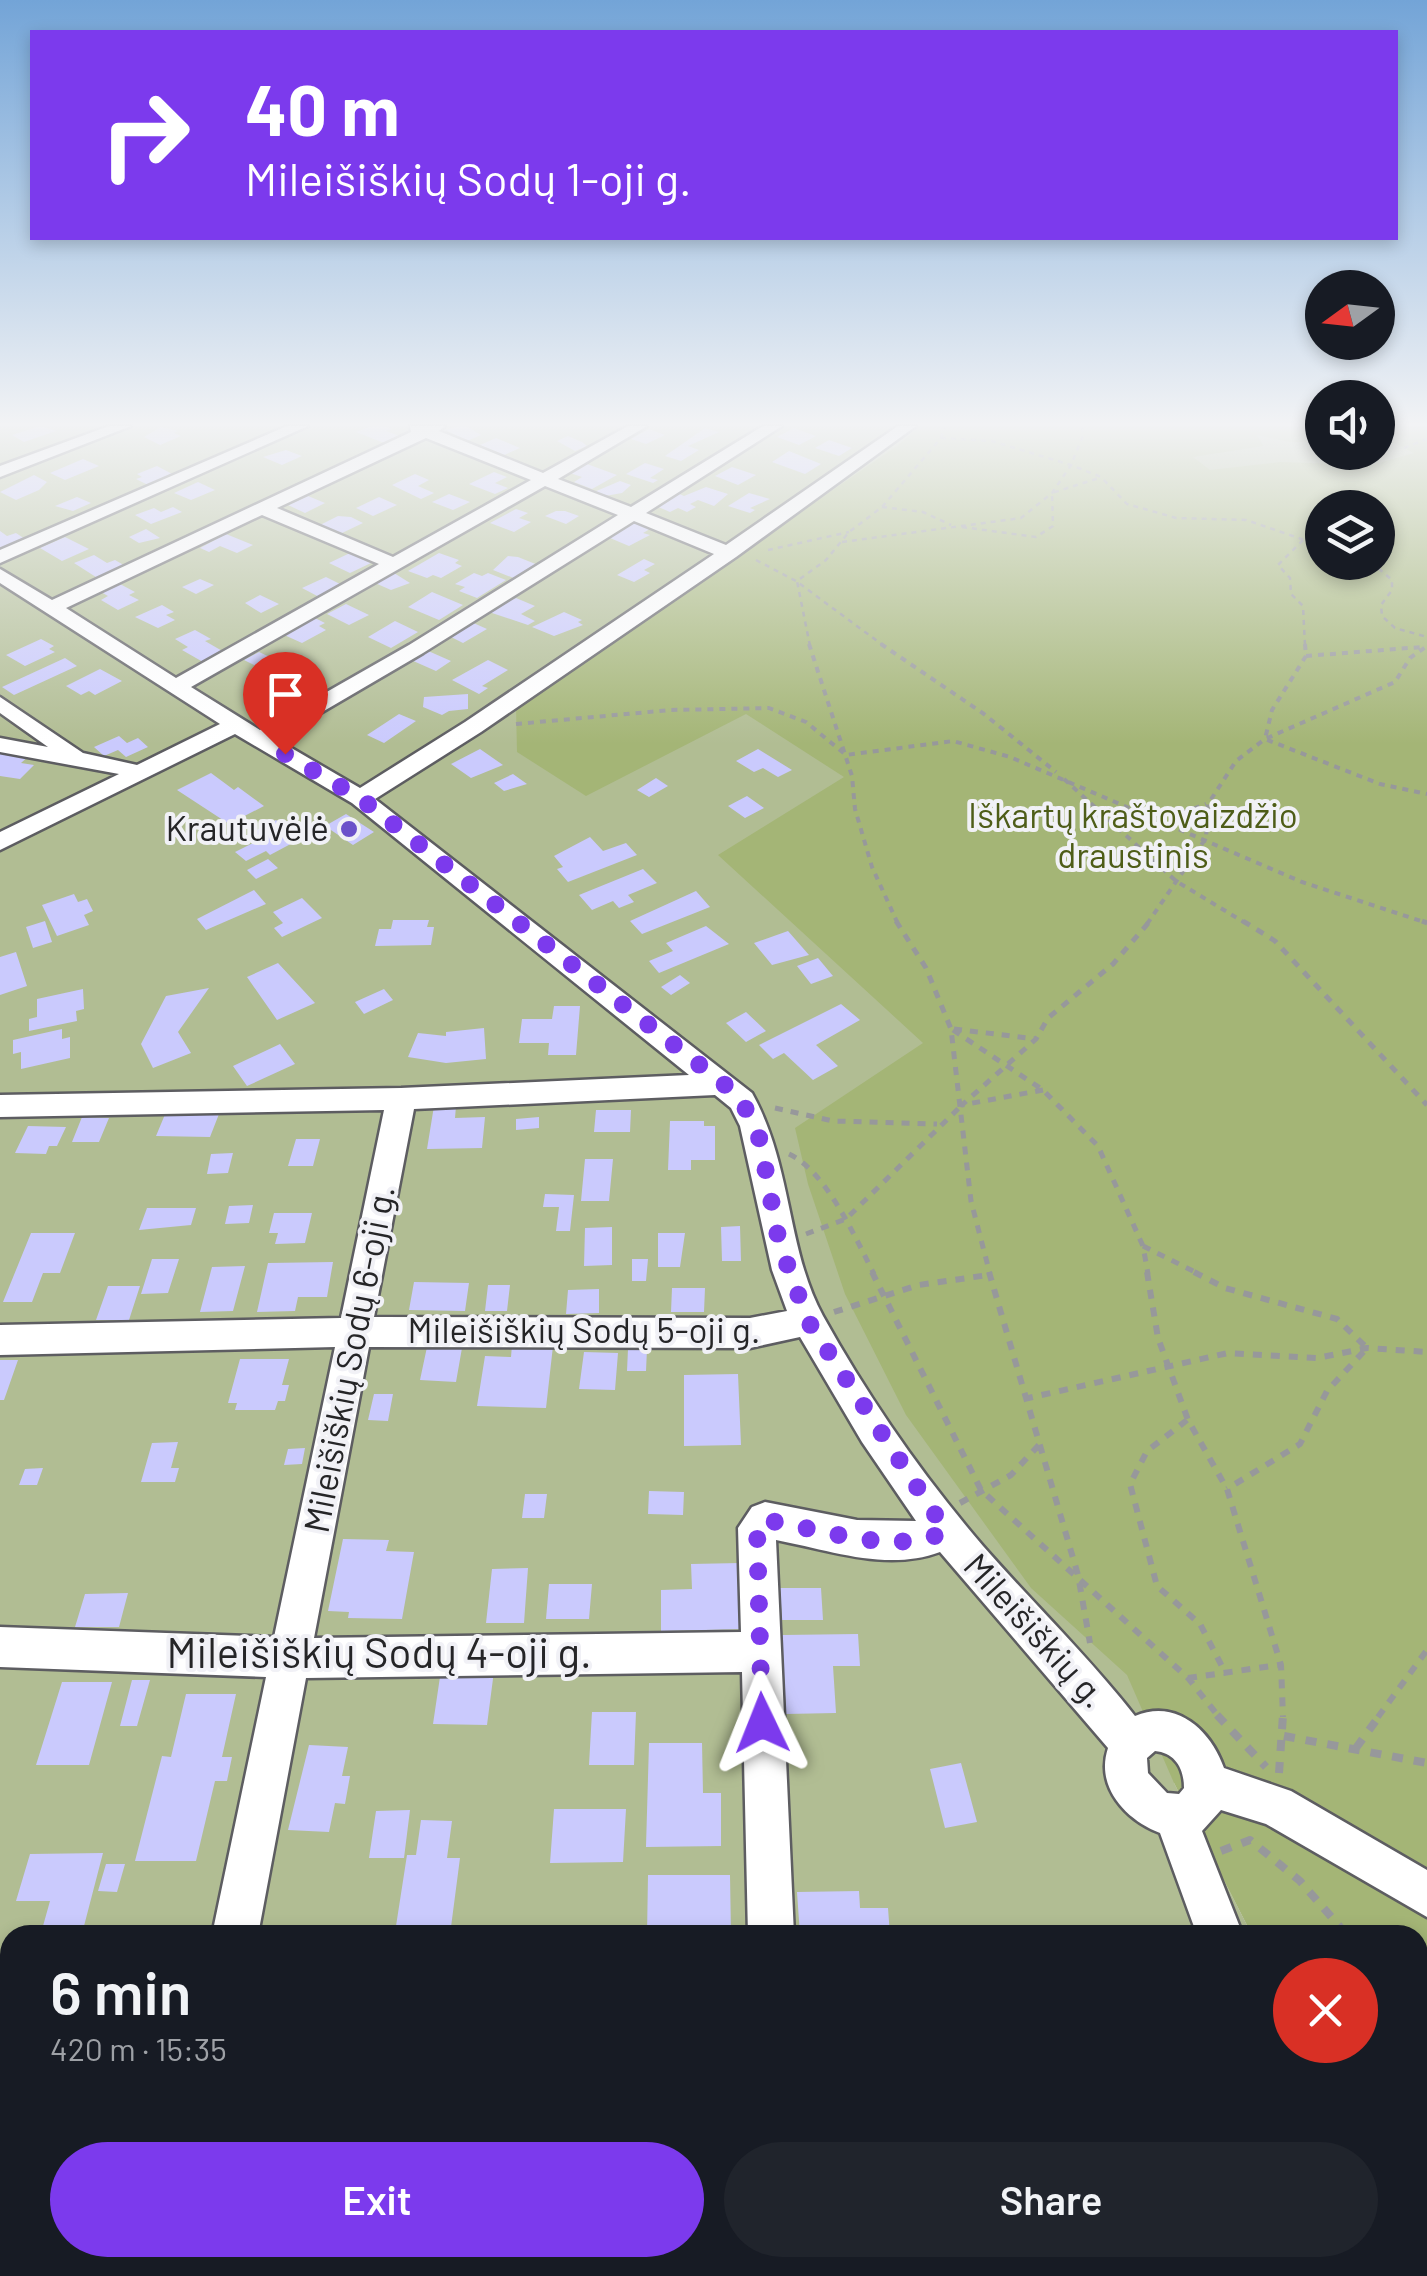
<!DOCTYPE html>
<meta charset="utf-8">
<style>
:root{--surface:#171b24;--page:#20242c;--text:#f1f3f6;--muted:#9ea1a6;--accent:#7c3aed}
body{margin:0;font-family:Barlow,sans-serif;background:var(--page);color:var(--text);height:100vh;display:flex;flex-direction:column;font-size:38px;white-space:nowrap}
*{box-sizing:border-box;margin:0}
p{font-size:32px;color:var(--muted)}
.icon{flex:none;width:55px;height:55px;fill:none;stroke:currentColor;stroke-width:2;stroke-linecap:round;stroke-linejoin:round}
.map{position:relative;flex:1;overflow:hidden}
.drawer{position:absolute;left:0px;top:1925px;width:1428px;height:352px;display:flex;flex-direction:column;background:var(--surface);border-radius:30px 30px 0 0;box-shadow:0 5px 15px #0003}
.drawer>*{flex:none}
.banner{position:absolute;left:30px;top:30px;width:1368px;height:210px;border-radius:0px;box-shadow:0 5px 15px #0003;background:#7c3aed;color:#fff;overflow:hidden}
.needle{width:65px;rotate:255deg}
.controls{position:absolute;left:1305px;top:270px;display:grid;gap:20px}
.controls a{display:grid;place-items:center;width:90px;height:90px;border-radius:50%;background:var(--surface);box-shadow:0 5px 15px #0003;font-size:50px}
.pin{position:absolute;display:grid;place-items:center;width:85px;height:85px;color:#fff;margin:-102px -42px;border-radius:50% 50% 50% 0;rotate:-45deg;box-shadow:0 0 10px #0007}
.pin .icon{rotate:45deg}
.me{position:absolute;width:110px;margin:-55px;rotate:358deg;stroke-linejoin:round;filter:drop-shadow(0 0 8px #0008)}
.turn{display:flex;align-items:center;gap:35px;height:210px;padding:0 50px;font-size:45px}
.turn .icon{width:130px;height:130px;stroke-width:2.5}
.turn b{display:block;font-size:70px;line-height:85px}
.round{display:grid;place-items:center;flex:none;width:105px;height:105px;border-radius:52px;background:var(--page)}
.overview{display:flex;align-items:center;justify-content:space-between;height:170px;padding:0 50px}
h1{font-size:60px;font-weight:600;line-height:75px}
.primary-button{display:flex;gap:20px;margin-top:auto;padding:20px 50px}
.primary-button a{flex:1;height:115px;border-radius:60px;background:var(--accent);color:#fff;font-size:40px;font-weight:600;line-height:115px;text-align:center}
.primary-button a+a{background:var(--page);color:var(--text)}
.map>svg:first-child{display:block}
.green{fill:#b1bd93;fill-rule:evenodd}
.forest{fill:#a4b576;fill-rule:evenodd}
.building{fill:#cacafd}
.lines{fill:none;stroke-linecap:round;stroke-linejoin:round}
.minor-casing{stroke:#5d5d61;stroke-width:5}
.path-far4{stroke:#97989b;stroke-width:2.5;stroke-dasharray:5 5;stroke-linecap:butt}
.path-far3{stroke:#97989b;stroke-width:4;stroke-dasharray:6 6;stroke-linecap:butt}
.path-far2{stroke:#97989b;stroke-width:5;stroke-dasharray:8 8;stroke-linecap:butt}
.path-far1{stroke:#97989b;stroke-width:6;stroke-dasharray:9 9;stroke-linecap:butt}
.path{stroke:#97989b;stroke-width:8;stroke-dasharray:11 11;stroke-linecap:butt}
.minor{fill:#fff;fill-rule:evenodd}
.route{stroke:#7c3aed;stroke-width:18;stroke-dasharray:0 32.4}
.poi-dot{fill:#6b51ca;stroke:#f1f1f6;stroke-width:4}
.labels{text-anchor:middle;stroke-width:8;stroke-linejoin:round;paint-order:stroke}
.park-label{font-size:35px;fill:#4e5d18;stroke:#f1f1f6}
.poi-label{font-size:35px;fill:#252527;stroke:#f1f1f6;text-anchor:end}
.street-label{font-size:35px;fill:#252527;stroke:#f1f1f6}
.near-street-label{font-size:42px;fill:#252527;stroke:#f1f1f6}
</style>
<div class="map">
<svg width="1427" height="2276" viewBox="0 0 1427 2276">
<rect width="100%" height="100%" fill="#e3e4e8"/>
<path class="green" d="M0 426H1322V452H1378V426H1427L1174 1783 1252 1935H10V2268H1383L1385 2276H0ZM1322 508H1378V562H1322Z"/>
<path class="forest" d="M920 426H1322V442H1290L1257 435 1263 446 1193 457 1210 470 1280 462 1372 465 1414 453 1394 443H1378V426H1427V2276H1385L1383 2268H1418V1935H1252L1174 1783 1127 1675 1031 1588 906 1415 845 1294 808 1184 795 1128 923 1043 718 855 844 777 746 714 586 796 517 752 516 707 897 446ZM1322 508H1378V562H1322Z"/>
<path class="building" d="M40 426 56 431 24 442 12 435Z
M372 426H385L392 429 386 431 400 436 384 443 356 432Z
M458 426H466L481 435 467 441 446 430Z
M161 427 178 431 174 433 181 436 160 445 144 437Z
M705 428 719 432 688 446 699 450 681 461 665 456Z
M794 428 816 436 799 445 777 437Z
M649 429 665 435 646 444 631 439Z
M568 436 582 442 587 446 575 451 557 441Z
M496 438 520 448 504 455 480 445Z
M829 440 852 448 839 456 815 448Z
M286 450 302 456 282 465 263 457Z
M789 451 821 464 805 474 772 462Z
M83 459 99 466 65 480 50 473Z
M645 463 664 469 650 478 658 480 653 483 626 474Z
M587 464 617 475 592 489 574 482 582 477 570 473Z
M157 466 176 476 150 486 136 479 142 477 137 474Z
M732 467 756 475 738 485 715 476Z
M494 472 507 477 495 483 508 488 495 494 469 484Z
M415 474 429 480 418 486 434 493 421 499 392 485Z
M34 475 47 482 39 490 16 500 0 492Z
M620 481 631 485 622 493 605 496 594 492Z
M198 482 215 490 191 500 174 493Z
M706 487 728 494 714 506 698 500 690 504 696 507 687 512 678 508 670 512 656 506 677 493 684 496Z
M749 493 770 499 750 508 755 510 750 513 728 506Z
M449 494 470 502 453 510 432 502Z
M308 496 325 503 305 513 288 505Z
M77 497 91 503 73 511 55 506Z
M379 497 397 505 373 516 356 508Z
M173 507 182 512 151 524 135 515 154 508 161 512Z
M516 509 528 513 519 518 531 522 514 532 490 523Z
M556 511H565L579 516 566 524 545 516Z
M338 516 351 517 363 523 342 533 318 526Z
M634 522 650 529 643 533 650 535 629 546 610 538Z
M146 529 160 538 139 543 129 537Z
M0 531 7 536 16 533 28 541 4 550 0 547Z
M226 534 253 545 237 553 220 546 209 552 200 548Z
M65 537 89 549 62 561 40 548Z
M350 553 371 563 350 573 329 563Z
M439 553 459 560 455 563 462 566 441 578 433 575 427 578 408 571Z
M94 555 107 563 115 560 127 567 99 579 74 563Z
M508 556 518 557 538 565 516 579 493 570Z
M644 559 655 564 644 570 650 573 634 582 617 575Z
M394 573 410 583 391 590 375 583Z
M474 573 482 576 488 573 506 580 477 598 459 591 465 587 455 584Z
M326 577 346 587 323 599 302 588Z
M200 579 214 585 196 594 182 587Z
M120 584 135 592 129 595 139 600 118 610 101 600 108 596 101 592Z
M432 592 463 605 439 620 408 607Z
M260 595 279 604 261 613 245 603Z
M516 598 535 606 521 614 535 621 528 625 486 611Z
M346 604 369 615 349 625 327 614Z
M162 605 174 612 166 615 175 620 158 628 135 617Z
M564 612 582 620 578 622 583 625 554 636 532 627Z
M311 616 325 623 319 626 326 630 302 643 282 634Z
M395 621 418 632 391 648 368 637Z
M469 621 487 629 463 643 445 634Z
M195 630 211 639 205 641 224 652 203 662 182 650 188 647 175 639Z
M41 639 54 646 49 649 55 652 25 666 6 655Z
M426 650 451 661 436 671 411 660Z
M259 652 274 659 258 667 244 660Z
M65 658 77 666 14 695 2 687Z
M488 660 508 670 482 686 488 688 479 694 452 680Z
M100 669 122 681 95 695 89 691 81 695 66 686Z
M300 680 319 689 292 705 270 690 286 681 292 685Z
M468 694V709L449 711 442 715 423 707 424 697Z
M399 714 416 721 384 743 367 735Z
M119 736 127 743 138 738 148 747 126 757 118 750 104 756 94 747Z
M480 749 503 765 471 778 451 764Z
M758 749 792 770 778 777 763 768 754 772 736 761Z
M0 750 30 755 21 763 34 765 20 779 0 776Z
M211 773 234 790 238 787 264 806 229 824 177 790Z
M513 774 527 784 504 791 494 783Z
M656 778 668 786 649 797 637 790Z
M747 796 764 808 745 818 728 806Z
M346 814 374 832 353 845 325 826Z
M276 820 300 839 270 855 266 851 246 861 235 852 255 842 247 835Z
M590 837 603 851 626 843 637 855 568 882 557 869 563 867 554 856Z
M268 859 278 868 256 879 247 870Z
M643 869 657 883 628 895 634 902 619 908 613 901 592 910 579 895Z
M254 890 266 904 206 930 197 919Z
M696 891 710 907 642 934 630 921Z
M74 894 78 902 87 899 93 911 84 915 89 925 57 936 42 905Z
M302 898 322 918 282 937 274 928 283 923 273 912Z
M393 920H429L427 927H434L431 945 375 946 379 929H391Z
M45 921 52 942 33 948 26 927Z
M706 926 729 944 659 973 649 961 673 951 666 943Z
M788 931 809 955 772 965 754 943Z
M16 952 27 986 0 995V957Z
M818 958 833 976 811 984 797 966Z
M278 963 315 1003 277 1020 247 977Z
M680 975 690 983 671 995 661 987Z
M209 988 178 1032 191 1053 153 1068 141 1044 166 996Z
M83 989 84 1009 76 1011 77 1021 29 1031V1019L37 1017V999Z
M384 989 393 1000 364 1014 355 1002Z
M841 1004 860 1020 816 1045 838 1066 813 1080 784 1053 773 1059 759 1045Z
M554 1006H580L576 1055H548L549 1043H519L522 1019H552Z
M746 1012 766 1031 746 1042 726 1023Z
M484 1028 486 1059 446 1063 408 1057 418 1033 446 1036V1032Z
M62 1029V1039L70 1037V1058L21 1069V1052L13 1054V1040Z
M280 1044 295 1064 247 1086 233 1066Z
M434 1106H456L455 1118 485 1117 482 1148 427 1149Z
M596 1110H631L630 1132H594Z
M166 1112 219 1114 210 1137 156 1136Z
M82 1117 109 1118 99 1142H72Z
M539 1117V1128L516 1130V1119Z
M670 1121H704V1126H715V1160H691V1170H668Z
M28 1126 66 1127 57 1146H49L46 1154 15 1153Z
M296 1139H320L313 1166H288Z
M233 1153 228 1173 207 1174 211 1154Z
M585 1159H613L609 1201H581Z
M545 1194 574 1195 570 1231H556L559 1207H543Z
M253 1205 249 1223 225 1224 229 1206Z
M147 1208H196L191 1225 139 1230Z
M274 1213H312L305 1243 275 1244 278 1233H269Z
M740 1226 741 1261H722L721 1227Z
M612 1227V1265L584 1266 585 1228Z
M31 1233H75L60 1273H43L32 1302H3Z
M658 1233H685L680 1267H658Z
M152 1259H179L168 1293 141 1294Z
M632 1259H648L646 1281H632Z
M333 1262 327 1297H298L295 1311 257 1312 268 1263Z
M245 1266 233 1311 200 1312 212 1267Z
M414 1282 469 1283 465 1311 409 1310Z
M488 1285H510L507 1311H485Z
M108 1286H140L129 1320H96Z
M672 1288H705L704 1312H671Z
M599 1289V1313L566 1314 568 1290Z
M512 1345 553 1346 546 1408 477 1406 485 1356 511 1357Z
M427 1347 462 1348 456 1382 420 1380Z
M628 1349H647L646 1371H627Z
M584 1352 618 1353 615 1390 579 1389Z
M240 1359H289L282 1385H289L285 1401H278L275 1410H235L237 1403H228Z
M0 1360H18L4 1400H0Z
M738 1374 741 1445 684 1446V1375Z
M374 1394H393L388 1421 368 1420Z
M178 1442 171 1468H179L175 1482H141L152 1443Z
M305 1448 302 1464 284 1465 288 1449Z
M43 1468 37 1485H19L25 1469Z
M649 1491 684 1492 683 1515 648 1514Z
M525 1494H547L544 1518H522Z
M343 1539 389 1540 386 1551 414 1552 402 1619 348 1618 349 1612 328 1611Z
M740 1563 743 1629 661 1631V1590L692 1589 691 1564Z
M528 1568 524 1623H486L492 1569Z
M549 1584H592L589 1619H546Z
M780 1588H821L823 1620H782Z
M128 1593 119 1627H75L85 1594Z
M858 1634 860 1666H833L836 1713 786 1714 782 1635Z
M441 1670 494 1671 487 1725 433 1724Z
M132 1680H150L137 1726H120Z
M62 1682H112L89 1765H36Z
M186 1694H236L222 1757H232L227 1781H215L196 1861H135L162 1756 171 1757Z
M592 1712H636L634 1765H589Z
M649 1743H702L703 1793H721V1846L646 1847Z
M309 1745 348 1747 342 1776H350L345 1804 335 1803 329 1832 288 1830Z
M961 1763 977 1822 945 1828 930 1769Z
M554 1809H626L623 1862 550 1863Z
M410 1810 404 1858H369L376 1811Z
M421 1820 452 1821 447 1858H460L451 1927 396 1926 407 1855H416Z
M103 1853 84 1926H43L50 1901H16L30 1854Z
M106 1864H125L117 1892 98 1891Z
M648 1875H730L731 1935H647Z
M859 1891 860 1908H888L890 1935H800L797 1892Z
M1011 1925 1013 1935H941L940 1927Z
M238 2268H332L331 2276H236Z
M371 2268H454L453 2276H370Z
M823 2268H888L889 2276H823Z"/>
<g class="lines">
<defs>
<path id="minor" d="M109 426H131L0 477V466Z
M287 426H308L0 563V550Z
M410 426H445L439 431 543 473 628 426H647L558 479 631 507 763 426H782L646 513 726 545 898 426H916L736 557 481 732 375 799 752 1093C793 1167 786 1248 823 1316 868 1397 923 1476 983 1546 1033 1603 1088 1656 1135 1716 1177 1698 1211 1731 1224 1768L1291 1791 1427 1870V1917L1266 1824 1221 1810 1202 1831 1243 1935H1197L1160 1833C1126 1820 1095 1787 1108 1748L940 1552C887 1572 829 1550 776 1540L794 1935H748L742 1672 306 1678 258 1935H212L266 1677 0 1667V1627L274 1637 335 1347 0 1355V1325L341 1318 384 1110 0 1117V1095L401 1088 689 1075 352 803 235 734 0 850V832L119 774 0 752V738L48 747 0 713V697L83 753 137 765 220 724 0 583V569L52 600 411 432ZM426 438 531 480 393 557 277 508ZM545 486 618 515 409 645 260 730 191 687ZM262 515 379 564 176 678 66 608ZM634 521 714 554 465 722 360 788 276 739 423 653ZM715 1095 731 1108 740 1126 772 1270 787 1311 750 1318 374 1317 414 1109ZM800 1337 862 1442 916 1521 857 1520 765 1502 752 1507 738 1528 741 1632 314 1638 369 1347 750 1348ZM1155 1751C1175 1753 1184 1768 1184 1788L1179 1794 1167 1793 1148 1773 1147 1758Z
M0 2097H10V2147H0Z
M143 2268H195L193 2276H141Z
M756 2268H808V2276H756Z
M1308 2268H1360L1363 2276H1311Z"/>
</defs>
<use href="#minor" class="minor-casing"/>
<path class="path-far4" d="M941 438 992 441 1071 465 1101 477 1127 504 1176 518 1246 520 1322 546
M1404 448 1427 439
M882 507 923 512 951 525
M962 527 1036 537 1053 526 1052 493 1099 478
M1303 540 1278 565 1290 578 1291 594 1303 606 1305 646
M842 542 1021 518 1052 493 1071 465 1083 436 1082 426
M768 550 849 532
M756 560 796 581 884 646
M1371 562 1392 580V590L1381 605 1382 616 1395 628 1427 637
M810 646 797 581 826 560 849 532 882 507 941 438 945 426"/>
<path class="path-far3" d="M809 644 852 776 855 809 872 867 898 924
M881 644 984 714 1056 772
M1305 644 1306 656 1272 710 1265 739 1380 784 1427 794
M1306 656 1422 647
M516 724 671 710 769 708 806 722 846 755 953 741 1010 757 1302 882 1427 923
M1064 779 1176 881 1247 924
M1160 821 1206 804
M1147 924 1206 838 1208 804 1236 761 1265 739 1395 682 1410 658 1427 646"/>
<path class="path-far2" d="M896 921 926 968 951 1029 971 1201 990 1274
M1243 921 1275 941 1427 1105
M1422 921 1427 923
M954 1029 1036 1039
M953 1030 1043 1090 1098 1146 1143 1246 1148 1274
M1043 1090 962 1105 1036 1039 1048 1018 1113 964 1150 921
M775 1108 833 1121 937 1124
M789 1154C826 1171 856 1239 874 1274
M806 1234 846 1219 961 1106
M1143 1246 1199 1274"/>
<path class="path-far1" d="M872 1272 981 1490 1188 1678 1219 1717
M989 1272 1078 1575 1090 1643
M1147 1272 1158 1338 1188 1420 1227 1489 1281 1665 1283 1717
M1194 1272 1225 1288 1337 1319 1367 1348 1327 1391 1300 1444 1227 1489
M834 1312 919 1285 988 1275
M1024 1399 1228 1353 1317 1358 1367 1348 1427 1352
M1187 1420 1147 1451 1130 1484 1157 1586 1200 1624 1226 1674
M960 1503 1011 1475 1039 1445
M1188 1678 1279 1665
M1378 1717 1427 1650"/>
<path class="path" d="M1217 1715 1266 1767
M1284 1736 1427 1763
M1356 1748 1380 1715
M1279 1773 1283 1715
M1221 1851 1250 1840 1300 1881 1347 1935
M1418 2013 1427 2023
M1418 2170 1427 2167"/>
<use href="#minor" class="minor"/>
</g>
<linearGradient id="sky" x2="0" y2="1"><stop stop-color="#73a4d7"/><stop offset="0.57" stop-color="#f2f3f5"/><stop offset="1" stop-color="#f2f3f5" stop-opacity="0"/></linearGradient>
<rect width="1427" height="744" fill="url(#sky)"/>
<g class="lines">
<path class="route" d="M285 754 360 798 724 1084 742 1101 760 1140 779 1242 808 1321 946 1531C898 1557 818 1528 765 1520L757 1528 762 1723"/>
</g>
<circle class="poi-dot" cx="349" cy="829" r="10"/>
<g class="labels">
<g class="park-label">
<text x="1133" y="828">Iškartų kraštovaizdžio<tspan x="1133" dy="40">draustinis</tspan></text>
</g>
<g class="poi-label">
<text x="329" y="841">Krautuvėlė</text>
</g>
<g class="street-label">
<text x="584" y="1343">Mileišiškių Sodų 5-oji g.</text>
<text transform="translate(350 1359) rotate(-79)" y="12">Mileišiškių Sodų 6-oji g.</text>
<text transform="translate(1035 1631) rotate(48)" y="12">Mileišiškių g.</text>
</g>
<g class="near-street-label">
<text x="379" y="1668">Mileišiškių Sodų 4-oji g.</text>
</g>
</g>
</svg>
<div class="controls">
<a><svg class="needle" viewBox="-14 -14 28 28"><path d="M0-13l5 13h-10z" fill="#e53935"/><path d="M0 13l5-13h-10z" fill="#9ea1a6"/></svg></a>
<a><svg class="icon" aria-label="sound" viewBox="0 0 24 24"><path d="M4 9h4l5-4v14l-5-4H4zM17 9q2 3 0 6"/></svg></a>
<a><svg class="icon" aria-label="layers" viewBox="0 0 24 24"><path d="M12 4l9 5-9 5-9-5zM3 14l9 5 9-5"/></svg></a>
</div>
<div class="pin" style="left:285px;top:754px;background:#d93025"><svg class="icon" aria-label="arrive" viewBox="0 0 24 24"><path d="M6 21V4h12l-3 4 3 4H6"/></svg></div>
<svg class="me" style="left:762px;top:1723px" viewBox="-20 -20 40 40"><path d="M0-17L14 15 0 8-14 15z" fill="#7c3aed" stroke="#fff" stroke-width="4"/></svg>
<div class="banner">
<div class="turn"><svg class="icon" aria-label="right" viewBox="0 0 24 24"><path d="M7 20v-9h11M14 6l5 5-5 5"/></svg><div><b>40 m</b>Mileišiškių Sodų 1-oji g.</div></div>
</div>
<section class="drawer">
<div class="overview"><div><h1>6 min</h1><p>420 m · 15:35</p></div><a class="round" style="background:#d93025;color:#fff"><svg class="icon" aria-label="close" viewBox="0 0 24 24"><path d="M6 6l12 12M18 6L6 18"/></svg></a></div>
<div class="primary-button"><a>Exit</a><a>Share</a></div>
</section>
</div>
